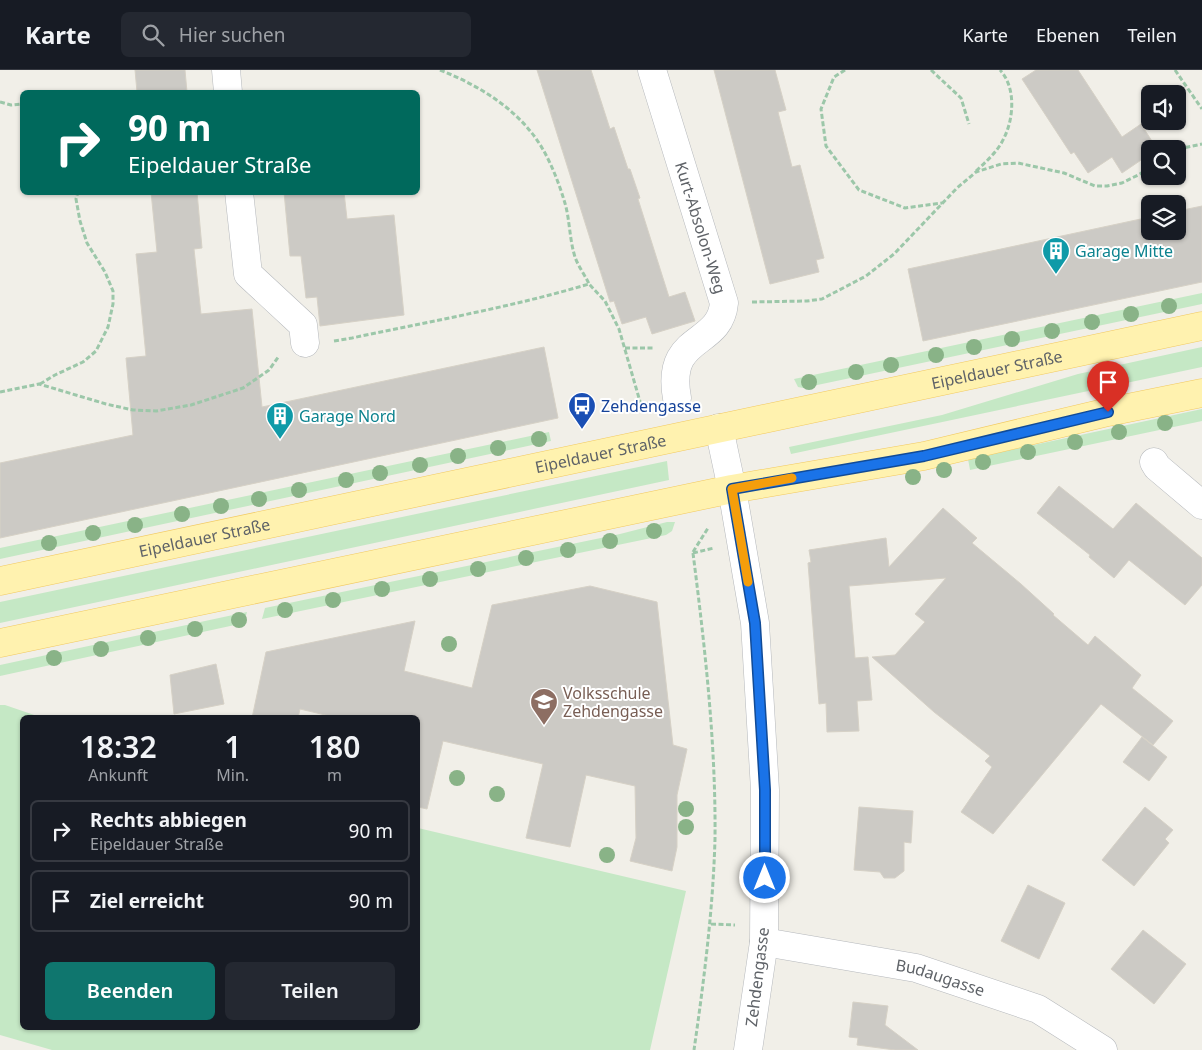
<!DOCTYPE html>
<html lang="de">
<meta charset="utf-8">
<style>
:root{--surface:#171b24;--page:#242831;--text:#f1f3f6;--muted:#9ea1a6;--line:#363941;--accent:#0f766e}
body{margin:0;font-family:"Noto Sans",sans-serif;background:var(--page);color:var(--text);height:100vh;display:flex;flex-direction:column;font-size:19px;white-space:nowrap}
*{box-sizing:border-box;margin:0}
p{font-size:16px;color:var(--muted)}
.icon{flex:none;width:28px;height:28px;fill:none;stroke:currentColor;stroke-width:2;stroke-linecap:round;stroke-linejoin:round}
.map{position:relative;flex:1;overflow:hidden}
.details{position:absolute;left:20px;top:645px;width:400px;height:315px;display:flex;flex-direction:column;background:var(--surface);border-radius:8px;box-shadow:0 1px 4px #0004}
.details>*{flex:none}
.top-card{position:absolute;left:20px;top:20px;width:400px;height:105px;border-radius:8px;box-shadow:0 1px 4px #0004;background:#00695c;color:#fff;overflow:hidden}
.tools{position:absolute;left:1141px;top:15px;display:grid;gap:10px}
.tools a{display:grid;place-items:center;width:45px;height:45px;border-radius:8px;background:var(--surface);box-shadow:0 1px 4px #0004;font-size:25px}
.pin{position:absolute;display:grid;place-items:center;width:42px;height:42px;color:#fff;margin:-51px -21px;border-radius:50% 50% 50% 0;rotate:-45deg;box-shadow:0 0 5px #0007}
.pin .icon{rotate:45deg}
.me{position:absolute;width:55px;margin:-28px;rotate:0deg;stroke-linejoin:round;filter:drop-shadow(0 0 4px #0008)}
.turn{display:flex;align-items:center;gap:18px;height:105px;padding:0 25px;font-size:22px}
.turn .icon{width:65px;height:65px;stroke-width:2.5}
.turn b{display:block;font-size:35px;line-height:42px}
.eta{display:flex;justify-content:space-evenly;align-items:center;height:85px;text-align:center}
.eta b{font-size:30px;font-weight:600;line-height:35px}
.action{display:flex;gap:10px;margin-top:auto;padding:10px 25px}
.action a{flex:1;height:58px;border-radius:8px;background:var(--accent);color:#fff;font-size:20px;font-weight:600;line-height:58px;text-align:center}
.action a+a{background:var(--page);color:var(--text)}
ul{padding:0;list-style:none}
li{display:flex;align-items:center;gap:15px;height:62px;margin:0 10px 8px;padding:0 15px;border:2px solid var(--line);border-radius:8px}
li div{flex:1}
li b{display:block;font-size:19px}
li em{font-style:normal}
header{display:flex;align-items:center;gap:30px;box-sizing:border-box;height:70px;padding:0 25px;background:var(--surface);border-bottom:1px solid var(--line)}
header strong{font-size:24px}
nav{display:flex;gap:28px;margin-inline-start:auto;font-size:18px}
.search{width:350px;height:45px;background:var(--page);display:flex;align-items:center;gap:12px;box-sizing:border-box;padding:0 18px;border-radius:8px;color:var(--muted);font-size:19px}
.map>svg:first-child{display:block}
.green{fill:#c5e8c5}
.building{fill:#cccac5;stroke:#d6d1c6}
.lines{fill:none;stroke-linecap:round;stroke-linejoin:round}
.minor-casing{stroke:#b5b8bc;stroke-width:29}
.major-casing{stroke:#f2c960;stroke-width:29}
.path{stroke:#9cc7a9;stroke-width:3;stroke-dasharray:5 2.5;stroke-linecap:butt}
.minor{stroke:#fff;stroke-width:28}
.major{stroke:#fff2af;stroke-width:28}
.tree{fill:#89b387}
.route-casing{stroke:#114b97;stroke-width:12}
.route{stroke:#1a73e8;stroke-width:9}
.slow{stroke:#f59e0b;stroke-width:9}
.labels{text-anchor:middle;stroke-width:4;stroke-linejoin:round;paint-order:stroke}
.street-label{font-size:16px;fill:#5f6368;stroke:#fff}
.culture-label{font-size:16px;fill:#0d838f;stroke:#fff;text-anchor:start}
.transit-label{font-size:16px;fill:#164399;stroke:#fff;text-anchor:start}
.education-label{font-size:16px;fill:#785e54;stroke:#fff;text-anchor:start}
</style>
<header>
<strong>Karte</strong>
<div class="search"><svg class="icon" aria-label="search" viewBox="0 0 24 24"><circle cx="10" cy="10" r="6"/><path d="M15 15l6 6"/></svg>Hier suchen</div>
<nav><a>Karte</a><a>Ebenen</a><a>Teilen</a></nav>
</header>
<div class="map">
<svg width="1202" height="980" viewBox="0 0 1202 980">
<rect width="100%" height="100%" fill="#f1efe8"/>
<path class="green" d="M1202 223V234L803 318 798 317 794 309Z
M1202 277V297L791 384 789 377 942 345 1078 304Z
M1202 339V351L970 400 968 389Z
M549 362 551 371 0 489V478Z
M667 391 669 410 0 553V532Z
M667 452H675L672 461 666 465 262 549 265 538 620 464Z
M247 542 244 553 0 606V595Z
M0 635H5L40 647 22 648V958H418V758L686 821 650 980H52L0 965Z"/>
<path class="building" d="M135 0H185L187 22H137Z
M537 0H591L610 59 614 57 628 99H630L640 128 638 129 669 227 685 222 695 251 652 264 646 247 622 254 614 231 610 232Z
M714 0H775L786 40 778 42 792 97 800 95 824 188 816 190 819 202 770 214Z
M1036 0H1078L1122 67 1141 54 1157 79H1150V84L1122 103 1112 87 1088 103 1074 82 1071 84 1022 9Z
M151 122H197L202 178 194 179 201 244 252 239 262 337 544 277 558 348 0 468V393L133 365 126 288 146 286 136 184 157 182Z
M284 122H344L347 149 394 145 404 245 320 256 317 227 306 228 301 186H290Z
M1202 136V212L923 271 908 199 1150 147V161H1178V141Z
M1059 416 1113 459 1136 433 1202 488V515L1185 535 1129 490 1114 508 1089 487 1090 485 1037 443Z
M943 438 977 468 972 473 1021 514 1054 544 1053 545 1088 575 1095 566 1141 605 1132 618 1173 651 1153 675 1101 634 993 764 961 742 992 697 985 691 990 686 934 642 872 587 895 585 925 552 915 544 946 508 849 516 855 588 868 587 872 630 857 631 859 661 827 662 826 633 819 634 808 493 811 492 809 480 886 468 889 497Z
M590 516 657 532 673 675 687 679 677 725V777L672 801 630 791 636 768 635 716 586 705 570 777 526 768 543 694 443 671 427 739 418 737V648H338L300 639 298 648H252L266 582 415 551 404 601 472 618 492 535Z
M216 594 224 634 174 644 170 605Z
M1142 667 1167 687 1149 711 1123 692Z
M859 737 913 741 911 773 904 772V801L895 808H884L880 802 854 800Z
M1145 737 1173 760 1165 769 1169 773 1134 816 1102 790Z
M1028 815 1065 833 1039 889 1001 871Z
M1143 860 1186 894 1154 934 1111 899Z
M853 932 888 936 885 955 918 980H895L857 975 858 968 849 967Z"/>
<g class="lines">
<defs>
<g id="minor">
<path d="M226 0 228 22"/>
<path id="s1" d="M652 0 724 233C720 278 665 263 677 328"/>
<path d="M239 122 248 204 303 255 305 273"/>
<path d="M719 358 732 419 755 553 765 720 764 872 748 980"/>
<path d="M1154 392 1157 397 1202 435"/>
<path id="s2" d="M764 872 916 898 1038 939 1103 980"/>
</g>
<g id="major">
<path id="s3" d="M0 511 1202 256"/>
<path d="M0 573 732 419 924 386 1108 342 1202 323"/>
</g>
</defs>
<use href="#minor" class="minor-casing"/>
<use href="#major" class="major-casing"/>
<path class="path" d="M440 0C473 13 508 33 531 62 546 80 557 107 564 130 570 148 569 168 575 187 578 196 585 205 589 214
M845 0 834 7 821 39 826 76 859 120 905 138 942 133
M931 0 961 28 969 54
M1175 0 1202 39
M0 32 11 35 22 34
M1178 79 1202 74
M976 101C987 91 998 81 1004 68 1014 48 1016 17 1000 0
M752 232 807 231 822 229 866 206 894 184 957 118 976 102 1001 94 1018 93 1064 103 1095 116H1107L1122 113 1140 104 1150 97
M334 271 352 268C432 251 512 237 589 214L605 231 619 259 641 335 649 333
M625 278H654
M40 314 55 305 83 292 96 281 108 257 113 234V221L105 202 87 173 80 151 76 129 78 122
M0 322 39 314 106 334 133 340 156 341 191 335 243 318 269 300 279 286
M693 482 708 458
M693 483C705 578 716 674 715 769 713 840 704 910 694 980
M693 483 714 478
M711 854 735 855"/>
<use href="#minor" class="minor"/>
<use href="#major" class="major"/>
</g>
<g class="tree">
<circle cx="1169" cy="236" r="8"/>
<circle cx="1131" cy="244" r="8"/>
<circle cx="1092" cy="252" r="8"/>
<circle cx="1052" cy="261" r="8"/>
<circle cx="1012" cy="269" r="8"/>
<circle cx="974" cy="277" r="8"/>
<circle cx="936" cy="285" r="8"/>
<circle cx="891" cy="295" r="8"/>
<circle cx="856" cy="302" r="8"/>
<circle cx="809" cy="312" r="8"/>
<circle cx="1165" cy="353" r="8"/>
<circle cx="1119" cy="362" r="8"/>
<circle cx="539" cy="369" r="8"/>
<circle cx="1075" cy="372" r="8"/>
<circle cx="498" cy="378" r="8"/>
<circle cx="1028" cy="382" r="8"/>
<circle cx="458" cy="386" r="8"/>
<circle cx="983" cy="392" r="8"/>
<circle cx="420" cy="395" r="8"/>
<circle cx="944" cy="400" r="8"/>
<circle cx="380" cy="403" r="8"/>
<circle cx="913" cy="407" r="8"/>
<circle cx="346" cy="410" r="8"/>
<circle cx="299" cy="420" r="8"/>
<circle cx="259" cy="429" r="8"/>
<circle cx="221" cy="436" r="8"/>
<circle cx="182" cy="444" r="8"/>
<circle cx="135" cy="455" r="8"/>
<circle cx="654" cy="461" r="8"/>
<circle cx="93" cy="463" r="8"/>
<circle cx="610" cy="471" r="8"/>
<circle cx="49" cy="473" r="8"/>
<circle cx="568" cy="480" r="8"/>
<circle cx="526" cy="488" r="8"/>
<circle cx="478" cy="499" r="8"/>
<circle cx="430" cy="509" r="8"/>
<circle cx="382" cy="519" r="8"/>
<circle cx="333" cy="530" r="8"/>
<circle cx="285" cy="540" r="8"/>
<circle cx="239" cy="550" r="8"/>
<circle cx="195" cy="559" r="8"/>
<circle cx="148" cy="568" r="8"/>
<circle cx="449" cy="574" r="8"/>
<circle cx="101" cy="579" r="8"/>
<circle cx="54" cy="588" r="8"/>
<circle cx="457" cy="708" r="8"/>
<circle cx="497" cy="724" r="8"/>
<circle cx="686" cy="739" r="8"/>
<circle cx="686" cy="757" r="8"/>
<circle cx="607" cy="785" r="8"/>
</g>
<g class="lines">
<defs>
<path id="route" d="M765 808V720L755 553 732 419 924 386 1108 342"/>
</defs>
<use href="#route" class="route-casing"/>
<use href="#route" class="route"/>
<path class="slow" d="M748 512 732 419 792 408"/>
</g>
<defs>
<symbol id="building-pin" viewBox="-11 -11 22 30"><path d="M0 17L-7.5 6A9.5 9.5 0 1 1 7.5 6Z" fill="#0f9aa8" stroke="#fff"/><path d="M-4-6H4V6H1V3H-1V6H-4ZM-2.5-4.3h1.7v1.8h-1.7ZM.8-4.3h1.7v1.8H.8ZM-2.5-1h1.7V.8h-1.7ZM.8-1h1.7V.8H.8Z" fill="#fff"/></symbol>
<symbol id="bus-pin" viewBox="-11 -11 22 30"><path d="M0 17L-7.5 6A9.5 9.5 0 1 1 7.5 6Z" fill="#1a4fb4" stroke="#fff"/><path d="M-5-6H5V4H4V6H2V4H-2V6H-4V4H-5ZM-3.5-4V0h7V-4ZM-3.5 1.2v1.5H-2V1.2ZM2 1.2v1.5H3.5V1.2Z" fill="#fff"/></symbol>
<symbol id="school-pin" viewBox="-11 -11 22 30"><path d="M0 17L-7.5 6A9.5 9.5 0 1 1 7.5 6Z" fill="#8d6e63" stroke="#fff"/><path d="M0-5L7-2L0 1L-7-2ZM-4 1L0 2.5L4 1V4Q0 6-4 4Z" fill="#fff"/></symbol>
</defs>
<g fill-rule="evenodd">
<use href="#building-pin" x="1040" y="165" width="32" height="43"/>
<use href="#bus-pin" x="566" y="320" width="32" height="43"/>
<use href="#building-pin" x="264" y="330" width="32" height="43"/>
<use href="#school-pin" x="528" y="616" width="32" height="43"/>
</g>
<g class="labels">
<g class="street-label">
<text dy="6" stroke="none"><textPath href="#s1" startOffset="165">Kurt-Absolon-Weg</textPath></text>
<text dy="6" stroke="none"><textPath href="#s3" startOffset="1019">Eipeldauer Straße</textPath></text>
<text dy="6" stroke="none"><textPath href="#s3" startOffset="614">Eipeldauer Straße</textPath></text>
<text dy="6" stroke="none"><textPath href="#s3" startOffset="209">Eipeldauer Straße</textPath></text>
<text transform="translate(757 907) rotate(-83)" y="6">Zehdengasse</text>
<text dy="6" stroke="none"><textPath href="#s2" startOffset="180">Budaugasse</textPath></text>
</g>
<g class="culture-label">
<text x="1075" y="187">Garage Mitte</text>
<text x="299" y="352">Garage Nord</text>
</g>
<g class="transit-label">
<text x="601" y="342">Zehdengasse</text>
</g>
<g class="education-label">
<text x="563" y="629">Volksschule<tspan x="563" dy="18">Zehdengasse</tspan></text>
</g>
</g>
</svg>
<div class="tools">
<a><svg class="icon" aria-label="sound" viewBox="0 0 24 24"><path d="M4 9h4l5-4v14l-5-4H4zM17 9q2 3 0 6"/></svg></a>
<a><svg class="icon" aria-label="search" viewBox="0 0 24 24"><circle cx="10" cy="10" r="6"/><path d="M15 15l6 6"/></svg></a>
<a><svg class="icon" aria-label="layers" viewBox="0 0 24 24"><path d="M12 4l9 5-9 5-9-5zM3 14l9 5 9-5"/></svg></a>
</div>
<div class="pin" style="left:1108px;top:342px;background:#d93025"><svg class="icon" aria-label="arrive" viewBox="0 0 24 24"><path d="M6 21V4h12l-3 4 3 4H6"/></svg></div>
<svg class="me" style="left:765px;top:808px" viewBox="-20 -20 40 40"><circle r="17" fill="#1a73e8" stroke="#fff" stroke-width="3"/><path d="M0-11L8 9 0 5-8 9z" fill="#fff"/></svg>
<div class="top-card">
<div class="turn"><svg class="icon" aria-label="right" viewBox="0 0 24 24"><path d="M7 20v-9h11M14 6l5 5-5 5"/></svg><div><b>90 m</b>Eipeldauer Straße</div></div>
</div>
<section class="details">
<div class="eta">
<div><b>18:32</b><p>Ankunft</p></div>
<div><b>1</b><p>Min.</p></div>
<div><b>180</b><p>m</p></div>
</div>
<ul>
<li><svg class="icon" aria-label="right" viewBox="0 0 24 24"><path d="M7 20v-9h11M14 6l5 5-5 5"/></svg><div><b>Rechts abbiegen</b><p>Eipeldauer Straße</p></div><em>90 m</em></li>
<li><svg class="icon" aria-label="arrive" viewBox="0 0 24 24"><path d="M6 21V4h12l-3 4 3 4H6"/></svg><div><b>Ziel erreicht</b></div><em>90 m</em></li>
</ul>
<div class="action"><a>Beenden</a><a>Teilen</a></div>
</section>
</div>
